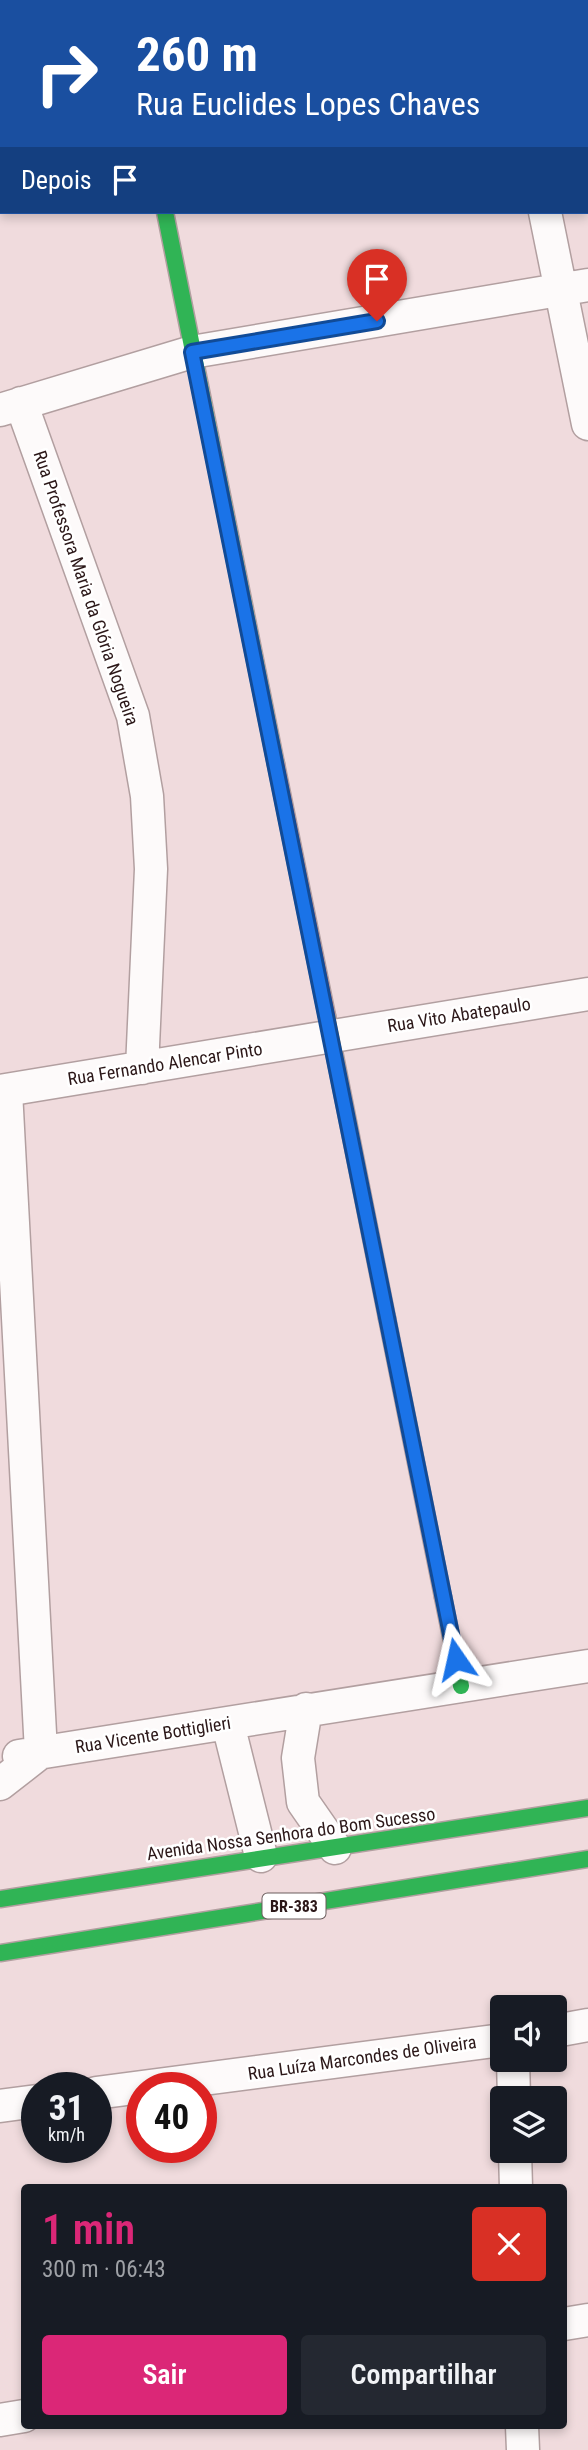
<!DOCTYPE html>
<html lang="pt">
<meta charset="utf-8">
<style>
:root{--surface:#171b24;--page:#242831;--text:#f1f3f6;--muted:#9ea1a6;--accent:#db2777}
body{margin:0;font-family:"Roboto Condensed",sans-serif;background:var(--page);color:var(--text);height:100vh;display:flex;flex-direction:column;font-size:26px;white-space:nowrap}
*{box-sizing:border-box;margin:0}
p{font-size:23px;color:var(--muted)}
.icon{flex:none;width:38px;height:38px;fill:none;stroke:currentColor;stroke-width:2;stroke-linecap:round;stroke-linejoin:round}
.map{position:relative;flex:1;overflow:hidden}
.panel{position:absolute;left:21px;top:2184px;width:546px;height:245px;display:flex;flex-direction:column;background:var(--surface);border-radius:7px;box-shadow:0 4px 10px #0003}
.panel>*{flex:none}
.hud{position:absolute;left:0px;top:0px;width:588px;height:214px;box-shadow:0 4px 10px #0003;background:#1a4fa0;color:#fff;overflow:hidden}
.tools{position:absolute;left:490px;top:1995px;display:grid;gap:14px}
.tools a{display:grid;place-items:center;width:77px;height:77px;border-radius:7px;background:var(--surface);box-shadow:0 4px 10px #0003;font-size:35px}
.speed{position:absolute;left:21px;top:2072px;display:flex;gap:14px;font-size:35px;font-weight:700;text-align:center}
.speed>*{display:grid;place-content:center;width:91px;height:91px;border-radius:50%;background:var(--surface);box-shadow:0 4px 10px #0003;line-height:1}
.speed small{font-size:18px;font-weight:400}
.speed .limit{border:10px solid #d22;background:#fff;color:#111}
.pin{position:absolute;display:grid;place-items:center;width:60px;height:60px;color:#fff;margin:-72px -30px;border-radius:50% 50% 50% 0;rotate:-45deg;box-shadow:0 0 7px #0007}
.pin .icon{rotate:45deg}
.me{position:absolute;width:77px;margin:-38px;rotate:349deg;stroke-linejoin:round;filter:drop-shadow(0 0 5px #0008)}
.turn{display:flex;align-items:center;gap:24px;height:147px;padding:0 21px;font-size:32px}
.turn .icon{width:91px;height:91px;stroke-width:2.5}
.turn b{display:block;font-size:49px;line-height:60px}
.then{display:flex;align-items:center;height:66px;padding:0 21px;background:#0003;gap:14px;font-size:26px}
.round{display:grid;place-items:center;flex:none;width:74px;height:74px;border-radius:7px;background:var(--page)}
.headline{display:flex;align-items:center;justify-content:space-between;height:119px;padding:0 21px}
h1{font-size:42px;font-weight:600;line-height:52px;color:var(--accent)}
.primary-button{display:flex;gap:14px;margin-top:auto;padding:14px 21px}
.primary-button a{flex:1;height:80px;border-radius:7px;background:var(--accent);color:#fff;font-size:28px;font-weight:600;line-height:80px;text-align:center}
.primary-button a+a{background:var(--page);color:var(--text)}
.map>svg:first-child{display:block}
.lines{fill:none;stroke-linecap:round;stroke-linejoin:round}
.street-casing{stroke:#b29fa0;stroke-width:35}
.fast-casing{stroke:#b29fa0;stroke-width:19}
.slow-casing{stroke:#b29fa0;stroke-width:19}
.jam-casing{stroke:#b29fa0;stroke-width:19}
.street{stroke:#fdfafa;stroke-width:32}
.fast{stroke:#30b455;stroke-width:16}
.slow{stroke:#ff9f0a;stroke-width:16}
.jam{stroke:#e5322d;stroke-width:16}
.route-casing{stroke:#114b97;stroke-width:18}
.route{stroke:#1a73e8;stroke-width:12}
.labels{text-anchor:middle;stroke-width:5;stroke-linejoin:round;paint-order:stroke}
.shield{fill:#fff;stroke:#6b5d5d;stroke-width:2}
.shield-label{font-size:16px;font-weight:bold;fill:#2b1718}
.street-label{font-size:18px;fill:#2b1718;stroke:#fff}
</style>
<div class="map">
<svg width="588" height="2450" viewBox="0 0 588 2450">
<rect width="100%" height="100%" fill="#f0dbdd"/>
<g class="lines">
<defs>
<path id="street" d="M124 0V2
M502 0 503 2
M545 212 588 424
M21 403 133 716 147 796 151 869 142 1068
M0 410 192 352 588 285
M0 1091 588 994
M306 1709 298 1758 303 1802 335 1848
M228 1724 261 1856
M19 1756 588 1666
M0 1784 41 1752 6 1091
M555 2031 588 2025
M513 2060 514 2098
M96 2093 502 2040
M0 2106 37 2101
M515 2151 516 2188
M564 2324 588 2320
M0 2420 24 2416
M522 2426 523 2450"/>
<path id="fast" d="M165 212 276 764
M443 1597 461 1686
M0 1899 588 1808
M0 1953 588 1859"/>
<path id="slow" d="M327 1016 387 1318"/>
<path id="jam" d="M276 764 327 1016
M387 1318 443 1597"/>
</defs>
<use href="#street" class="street-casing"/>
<use href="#fast" class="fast-casing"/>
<use href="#slow" class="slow-casing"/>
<use href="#jam" class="jam-casing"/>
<use href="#street" class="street"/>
<use href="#fast" class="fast"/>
<use href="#slow" class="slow"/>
<use href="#jam" class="jam"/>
</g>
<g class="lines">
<defs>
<path id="route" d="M377 321 192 352 456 1659"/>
</defs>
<use href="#route" class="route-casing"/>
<use href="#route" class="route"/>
</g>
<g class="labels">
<rect class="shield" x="262.5" y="1893.5" width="63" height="25" rx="5"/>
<g class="shield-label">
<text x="294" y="1912">BR-383</text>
</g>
<g class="street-label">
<text transform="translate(86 588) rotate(71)" y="6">Rua Professora Maria da Glória Nogueira</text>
<text transform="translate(459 1015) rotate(-9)" y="6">Rua Vito Abatepaulo</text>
<text transform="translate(165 1064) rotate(-9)" y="6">Rua Fernando Alencar Pinto</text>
<text transform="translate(153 1735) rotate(-9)" y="6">Rua Vicente Bottiglieri</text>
<text transform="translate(291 1834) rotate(-8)" y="6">Avenida Nossa Senhora do Bom Sucesso</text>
<text transform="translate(362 2058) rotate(-8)" y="6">Rua Luíza Marcondes de Oliveira</text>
</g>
</g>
</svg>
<div class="tools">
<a><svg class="icon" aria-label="sound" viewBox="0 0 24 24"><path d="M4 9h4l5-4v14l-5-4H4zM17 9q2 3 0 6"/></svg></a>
<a><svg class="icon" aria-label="layers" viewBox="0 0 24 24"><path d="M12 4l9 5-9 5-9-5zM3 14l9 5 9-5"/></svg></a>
</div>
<div class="speed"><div>31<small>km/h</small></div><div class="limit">40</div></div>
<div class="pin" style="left:377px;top:321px;background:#d93025"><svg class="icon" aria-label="arrive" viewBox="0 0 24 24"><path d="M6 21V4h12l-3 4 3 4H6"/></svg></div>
<svg class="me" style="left:456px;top:1659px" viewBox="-20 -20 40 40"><path d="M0-17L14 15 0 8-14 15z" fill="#1a73e8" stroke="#fff" stroke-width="4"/></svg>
<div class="hud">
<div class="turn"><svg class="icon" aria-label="right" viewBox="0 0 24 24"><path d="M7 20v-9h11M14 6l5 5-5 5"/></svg><div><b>260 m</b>Rua Euclides Lopes Chaves</div></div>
<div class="then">Depois<svg class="icon" aria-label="arrive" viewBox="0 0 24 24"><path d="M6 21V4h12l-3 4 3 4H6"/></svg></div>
</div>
<section class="panel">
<div class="headline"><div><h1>1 min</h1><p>300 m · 06:43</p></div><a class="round" style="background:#d93025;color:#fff"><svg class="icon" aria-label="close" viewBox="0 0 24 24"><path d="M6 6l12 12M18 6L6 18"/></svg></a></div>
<div class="primary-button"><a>Sair</a><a>Compartilhar</a></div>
</section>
</div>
